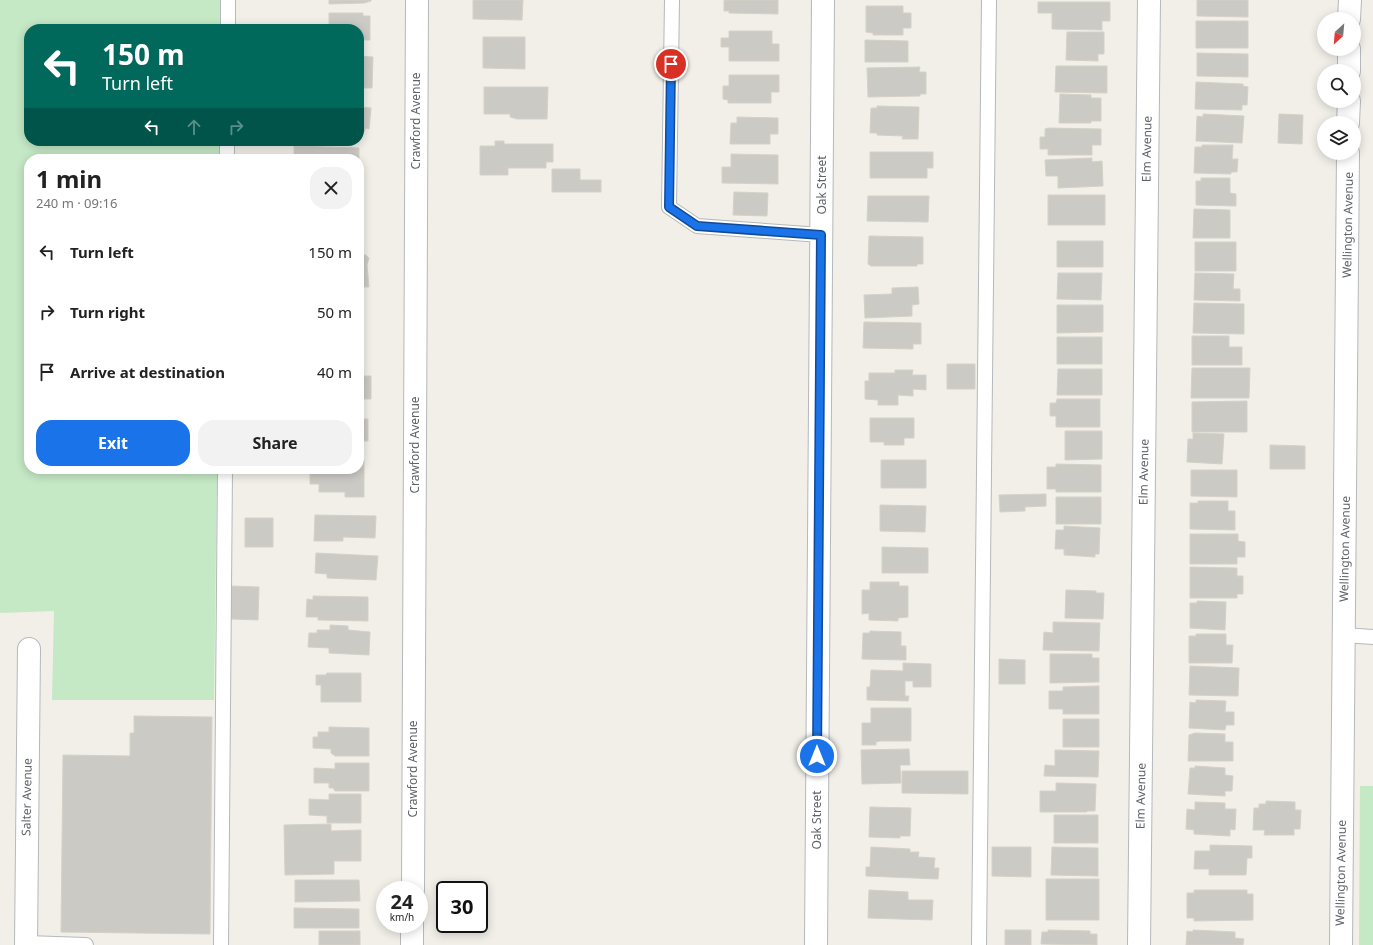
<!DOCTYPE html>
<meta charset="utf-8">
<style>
:root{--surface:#fff;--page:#f2f2f2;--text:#222;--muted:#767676;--accent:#1a73e8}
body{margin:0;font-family:"Noto Sans",sans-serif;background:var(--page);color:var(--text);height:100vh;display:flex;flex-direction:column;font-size:15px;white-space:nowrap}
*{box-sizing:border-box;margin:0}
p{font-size:13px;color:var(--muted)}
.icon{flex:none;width:22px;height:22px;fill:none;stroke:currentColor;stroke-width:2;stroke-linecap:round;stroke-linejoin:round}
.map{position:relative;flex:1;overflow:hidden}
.panel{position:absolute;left:24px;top:154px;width:340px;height:320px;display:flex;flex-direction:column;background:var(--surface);border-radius:16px;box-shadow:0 2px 10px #0003}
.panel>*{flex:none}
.hud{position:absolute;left:24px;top:24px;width:340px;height:122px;border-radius:16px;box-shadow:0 2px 10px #0003;background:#00695c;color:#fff;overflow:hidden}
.needle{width:26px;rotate:206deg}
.controls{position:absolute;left:1317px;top:12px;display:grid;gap:8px}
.controls a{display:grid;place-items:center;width:44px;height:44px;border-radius:50%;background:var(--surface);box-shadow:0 2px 10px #0003;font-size:20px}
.speed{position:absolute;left:376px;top:881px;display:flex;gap:8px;font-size:20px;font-weight:700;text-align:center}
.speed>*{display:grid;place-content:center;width:52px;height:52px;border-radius:50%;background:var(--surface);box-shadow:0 2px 10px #0003;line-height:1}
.speed small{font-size:10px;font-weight:400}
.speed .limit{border:2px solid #111;border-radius:6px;background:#fff;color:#111}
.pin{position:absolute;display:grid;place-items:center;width:34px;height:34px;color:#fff;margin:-17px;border:2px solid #fff;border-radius:50%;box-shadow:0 1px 4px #0007}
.me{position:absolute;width:44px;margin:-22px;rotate:0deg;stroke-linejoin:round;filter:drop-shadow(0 0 3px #0008)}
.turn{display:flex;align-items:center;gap:14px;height:84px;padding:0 12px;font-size:18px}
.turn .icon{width:52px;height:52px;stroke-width:2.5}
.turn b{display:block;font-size:28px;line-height:34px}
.lanes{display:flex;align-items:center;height:38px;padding:0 12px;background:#0003;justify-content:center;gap:20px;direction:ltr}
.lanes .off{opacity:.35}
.round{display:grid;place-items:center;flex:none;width:42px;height:42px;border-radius:16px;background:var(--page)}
.overview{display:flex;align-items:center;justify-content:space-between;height:68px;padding:0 12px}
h1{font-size:24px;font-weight:700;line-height:30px}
.primary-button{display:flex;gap:8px;margin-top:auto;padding:8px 12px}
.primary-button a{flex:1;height:46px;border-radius:16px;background:var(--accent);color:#fff;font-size:16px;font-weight:700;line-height:46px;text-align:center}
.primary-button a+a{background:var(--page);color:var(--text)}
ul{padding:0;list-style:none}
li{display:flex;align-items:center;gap:12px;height:60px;padding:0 12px}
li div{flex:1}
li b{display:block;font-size:15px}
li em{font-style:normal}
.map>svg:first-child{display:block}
.green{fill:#c5e8c5}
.building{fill:#cccac5;stroke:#d6d1c6}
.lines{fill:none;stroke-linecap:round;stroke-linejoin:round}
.lane-casing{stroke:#b5b8bc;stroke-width:16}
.street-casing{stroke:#b5b8bc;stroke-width:24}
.lane{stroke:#fff;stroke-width:14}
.street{stroke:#fff;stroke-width:22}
.route-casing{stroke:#114b97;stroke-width:10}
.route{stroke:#1a73e8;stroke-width:7}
.labels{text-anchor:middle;stroke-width:3;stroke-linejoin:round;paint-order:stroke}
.street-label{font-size:12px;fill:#5f6368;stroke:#fff}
</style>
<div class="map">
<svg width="1373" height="945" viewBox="0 0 1373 945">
<rect width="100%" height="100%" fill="#f1efe8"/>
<path class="green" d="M0 0H222V29H29V141H221L220 159H29V469H217L214 700H52L54 611 0 613Z
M1360 786H1373V945H1359Z"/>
<path class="building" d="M329 0H371V1L364 3 329 4Z
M473 0H523L522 20 473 19Z
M724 0H778V14L729 13V11H724Z
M1197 0H1248V17L1197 16Z
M1038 2H1110V21H1102V30L1052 29V13H1038Z
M866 6H903V13H911V28H903V35H873V33L866 32Z
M329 13H363V16H370V40H363V43H359V29H324V26L329 27Z
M1196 21H1248V48H1196Z
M729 31H772V44H779V61H729V47H721V38H729Z
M1067 32H1104V54H1098V61L1066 60Z
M483 37H525V69L483 68Z
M865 40 908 41V62H865Z
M1197 53 1248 54V77L1197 76Z
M359 56 373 57 372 88H359Z
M1056 66H1107V93L1055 92Z
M920 67 919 72H926V94H920V96L868 97 867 68Z
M729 75H779V92H771V103H728V100L723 99V86H729Z
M1196 82 1243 84V86L1248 87 1247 105H1242V110L1195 109Z
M484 87H548L547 119H517L510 117V114H484Z
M1060 94 1091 95V98H1101V121H1091V123H1059Z
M877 106 919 107 918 139H902L903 136 877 135V133H870L871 108H877Z
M359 107 371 108 369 129 365 128V131H359Z
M1203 114 1244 116 1242 143 1196 141 1197 116 1203 117Z
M1279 114 1303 115 1302 144 1278 143Z
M737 117 778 118V134H770V144H730L731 123H737Z
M1048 128 1101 129V145H1092V155H1048V149H1040V137H1045V129Z
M495 141H504V144H553V162H546V168H508V175H480V146H495Z
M1202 145H1233L1232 159H1238L1237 172H1231V174L1194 173 1195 147H1202Z
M294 146 359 148V159H294Z
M870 152H933V168H927V178H870Z
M731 154 778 155V184L722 183V167H731Z
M1092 158V162L1102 161 1103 186 1058 188V176H1046L1045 160Z
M552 169H580V180H601V192H552Z
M1201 178H1230V193L1236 194V206L1196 205V181H1201Z
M734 192 768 193 767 216 733 215Z
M1048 195H1105V225H1048Z
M868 196H929L928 222 867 221Z
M359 201H360V233H359Z
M1194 209 1230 210V238H1193Z
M869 236 923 237V264H917V266H871L868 264Z
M1057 241H1103V267H1057Z
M1195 242H1236V271H1195Z
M362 255H366L369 258 367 265 369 287H359V258Z
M1058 273H1102L1101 300 1057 299Z
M1195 273 1234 274 1233 289H1240V301L1194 300Z
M918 287 919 304 912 305V316L865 318 864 295 892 294V288Z
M359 300H363L362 325H359Z
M1194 303 1244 304V334L1193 333Z
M1057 305H1103V332L1057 333Z
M864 322 921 323V344H913V349L863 348Z
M1192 336H1229V347H1242V365H1192Z
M1057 337H1102V364H1057Z
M947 364H975V389H947Z
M1192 368H1250L1249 398H1191Z
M1058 369H1102V395H1057Z
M895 370H913L912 375H926V390L913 389V396L898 395V405H878V400L865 399V381H869V373H895Z
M359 373H363V376H371V399H359Z
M1057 399H1100V427H1056V416H1050V403H1056Z
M1247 401V432H1192V402Z
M870 418H914V438H904V445H884V442H870Z
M359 419H368V441H363V455H359Z
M1065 431H1102V459L1065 460Z
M1193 433 1224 434 1222 464 1187 462 1188 439H1193Z
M1270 445 1305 446V469H1270Z
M359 460H364V497H345V492H319V484H310V472H319V469H359Z
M881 460H926V488H881Z
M1056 464 1101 465V492H1056V489H1047V467H1056Z
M1191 470H1237V497L1191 496Z
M1046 494V506L1025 507V511L1000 512 999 495Z
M1056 497H1101V524H1056Z
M1198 501H1228V511H1235V530L1190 529V503H1198Z
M880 505 926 506 925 532 880 531Z
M315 515 376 516 375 538 343 537V541H314Z
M245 518H273V547H245Z
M1064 526 1100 528 1099 554H1095V557L1064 555V549H1055L1056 530H1064Z
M1190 534H1238V541L1245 542V557H1237V564H1190Z
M882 547 928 548V573H882Z
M316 553 378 556 376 580 327 578V574L315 573Z
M1190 567 1237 568V576H1243V594H1237V598H1190Z
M870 582H899V586H908V617L898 618V621L869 620V613L862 614V590H870Z
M231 586 259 587 258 620 231 619Z
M1066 590 1096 591V593H1104L1103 619 1065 618Z
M313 596 368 597V621L318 620V617H306L307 599 313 600Z
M1197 601 1226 602 1225 630 1190 628V603H1197Z
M1053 622 1100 623 1099 651 1043 650 1044 632 1053 633Z
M330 625 348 626V630L370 632 369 655 329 653V648L308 647 309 633H317V630H330Z
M870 631 901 632V646H906V660L862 659 863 633H870Z
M1196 634H1226V645H1233L1232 663H1189V636H1196Z
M1050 654H1092V658H1099V682L1050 683Z
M999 659 1025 660V684H999Z
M903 663 931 664V687H913V681H905V696H909L908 701 867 700V687H870L871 670 903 671Z
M1190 666 1239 668 1238 696 1189 695Z
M327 673H361V702H321V685H316V675H326Z
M1099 686V714H1063V709H1049V691H1063V687Z
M1196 700 1226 701 1225 712H1234V725H1226L1225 730 1189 728 1190 702 1196 703Z
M871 708H911V741H880L876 742V745H862V723H871Z
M134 716 212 717 210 934 61 932 63 755 130 756V733H134Z
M1063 719H1099V747H1063Z
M329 727 369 728V756H335L331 753V749L313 748V737H318V732H329Z
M1195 733 1225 734V742H1233V761H1188L1189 735Z
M909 749 910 765H900L901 783 862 784 861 750Z
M1055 750 1099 751 1098 777 1044 776 1045 765 1055 766Z
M335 763H369V791H335L333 788H329V783H314V768L335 769Z
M1195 766 1225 768V775L1233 776 1232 791H1225V796L1188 794 1190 768H1195Z
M902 771H968V794L902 793Z
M1056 783 1096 784 1095 811H1087V812H1040V791H1056Z
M329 794H361V823H327V816L309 815V799L329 800Z
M1266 801 1295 802V810H1301L1300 829H1294V835H1264L1265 830H1253L1254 808H1259V804H1266Z
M1195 802 1225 803V809H1236L1235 830 1230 829V836L1194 834V830L1186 829 1187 809 1195 810Z
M870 807 911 808 910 836H900V838L869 837Z
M1054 815H1098V843H1054Z
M331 824V831L361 830V861H334V874L285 875 284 825Z
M1210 845 1252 846V858H1247L1246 875H1209V869H1194L1195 851H1210Z
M871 847 910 849V852H919L918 857 935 858 934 868H939L938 879 866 876V867H870Z
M992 847H1031V877L992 876Z
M1052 847 1098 848V876L1051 875Z
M1046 879H1099V920H1046Z
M295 880H359L360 901 295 902Z
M869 890 908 892V900H933L932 920 868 918Z
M1194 890H1247V894H1253V920L1194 921V918H1187V893H1194Z
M294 908 359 909V928H294Z
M1005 930H1031V945H1005Z
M1048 930 1090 931V934H1097V945L1041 944 1042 932H1048Z
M1193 930 1235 932V938L1244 939 1243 945H1186L1187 931 1193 932Z
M319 931H360V945H319Z"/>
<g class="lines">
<defs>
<path id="lane" d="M672 0 669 207 697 226 821 235
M228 29V0
M227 159V141
M1344 635 1373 637
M26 943 86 945
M221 945 225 469
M979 945 989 0"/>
<path id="street" d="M1349 19 1350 0
M1349 71V49
M1348 123 1349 101
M413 890 417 0
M26 945 29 649
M412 945V924
M816 945 823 0
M1139 945 1149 0
M1341 945 1348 153"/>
</defs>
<use href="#lane" class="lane-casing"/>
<use href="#street" class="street-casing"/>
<use href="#lane" class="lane"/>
<use href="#street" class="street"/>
</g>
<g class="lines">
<defs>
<path id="route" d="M671 64 669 207 697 226 821 235 817 756"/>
</defs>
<use href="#route" class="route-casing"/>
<use href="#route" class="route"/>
</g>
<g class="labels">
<g class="street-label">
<text transform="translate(416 121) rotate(-90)" y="4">Crawford Avenue</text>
<text transform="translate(1147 149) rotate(-89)" y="4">Elm Avenue</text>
<text transform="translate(822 185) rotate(-90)" y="4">Oak Street</text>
<text transform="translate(1348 225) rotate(-89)" y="4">Wellington Avenue</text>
<text transform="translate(415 445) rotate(-90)" y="4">Crawford Avenue</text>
<text transform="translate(1144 472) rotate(-89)" y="4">Elm Avenue</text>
<text transform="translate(1345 549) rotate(-89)" y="4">Wellington Avenue</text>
<text transform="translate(413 769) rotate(-90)" y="4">Crawford Avenue</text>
<text transform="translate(1141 796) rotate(-89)" y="4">Elm Avenue</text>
<text transform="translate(27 797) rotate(-89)" y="4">Salter Avenue</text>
<text transform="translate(817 820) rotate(-90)" y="4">Oak Street</text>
<text transform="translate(1341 873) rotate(-89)" y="4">Wellington Avenue</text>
</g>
</g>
</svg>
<div class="controls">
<a><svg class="needle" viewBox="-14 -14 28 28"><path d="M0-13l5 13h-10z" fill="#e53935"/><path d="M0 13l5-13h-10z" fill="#767676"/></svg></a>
<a><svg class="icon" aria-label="search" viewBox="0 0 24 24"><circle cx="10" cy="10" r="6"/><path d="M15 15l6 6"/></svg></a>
<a><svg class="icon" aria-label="layers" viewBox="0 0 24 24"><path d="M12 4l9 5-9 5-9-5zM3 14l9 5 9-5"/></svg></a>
</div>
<div class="speed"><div>24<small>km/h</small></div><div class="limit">30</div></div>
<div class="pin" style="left:671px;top:64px;background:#d93025"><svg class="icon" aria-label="arrive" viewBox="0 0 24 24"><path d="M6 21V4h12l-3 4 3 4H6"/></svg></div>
<svg class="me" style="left:817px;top:756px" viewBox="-20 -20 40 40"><circle r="17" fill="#1a73e8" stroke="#fff" stroke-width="3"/><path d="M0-11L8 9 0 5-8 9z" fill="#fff"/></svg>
<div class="hud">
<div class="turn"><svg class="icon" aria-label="left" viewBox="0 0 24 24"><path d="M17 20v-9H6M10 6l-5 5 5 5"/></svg><div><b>150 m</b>Turn left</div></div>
<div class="lanes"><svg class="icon" aria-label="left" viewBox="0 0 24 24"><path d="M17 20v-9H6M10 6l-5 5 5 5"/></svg><svg class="icon off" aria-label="ahead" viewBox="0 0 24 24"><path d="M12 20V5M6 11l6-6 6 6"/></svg><svg class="icon off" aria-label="right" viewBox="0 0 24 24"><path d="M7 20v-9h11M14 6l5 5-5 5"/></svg></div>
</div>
<section class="panel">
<div class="overview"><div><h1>1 min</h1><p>240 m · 09:16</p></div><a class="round"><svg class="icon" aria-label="close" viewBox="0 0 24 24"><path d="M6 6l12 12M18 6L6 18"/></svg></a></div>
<ul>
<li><svg class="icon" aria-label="left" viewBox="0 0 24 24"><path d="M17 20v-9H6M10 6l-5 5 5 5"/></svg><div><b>Turn left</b></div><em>150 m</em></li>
<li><svg class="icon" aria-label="right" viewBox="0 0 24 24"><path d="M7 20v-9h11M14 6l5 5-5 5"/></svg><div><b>Turn right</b></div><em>50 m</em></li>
<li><svg class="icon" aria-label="arrive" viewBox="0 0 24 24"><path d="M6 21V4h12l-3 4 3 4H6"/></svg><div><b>Arrive at destination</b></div><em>40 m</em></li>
</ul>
<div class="primary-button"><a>Exit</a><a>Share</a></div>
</section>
</div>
